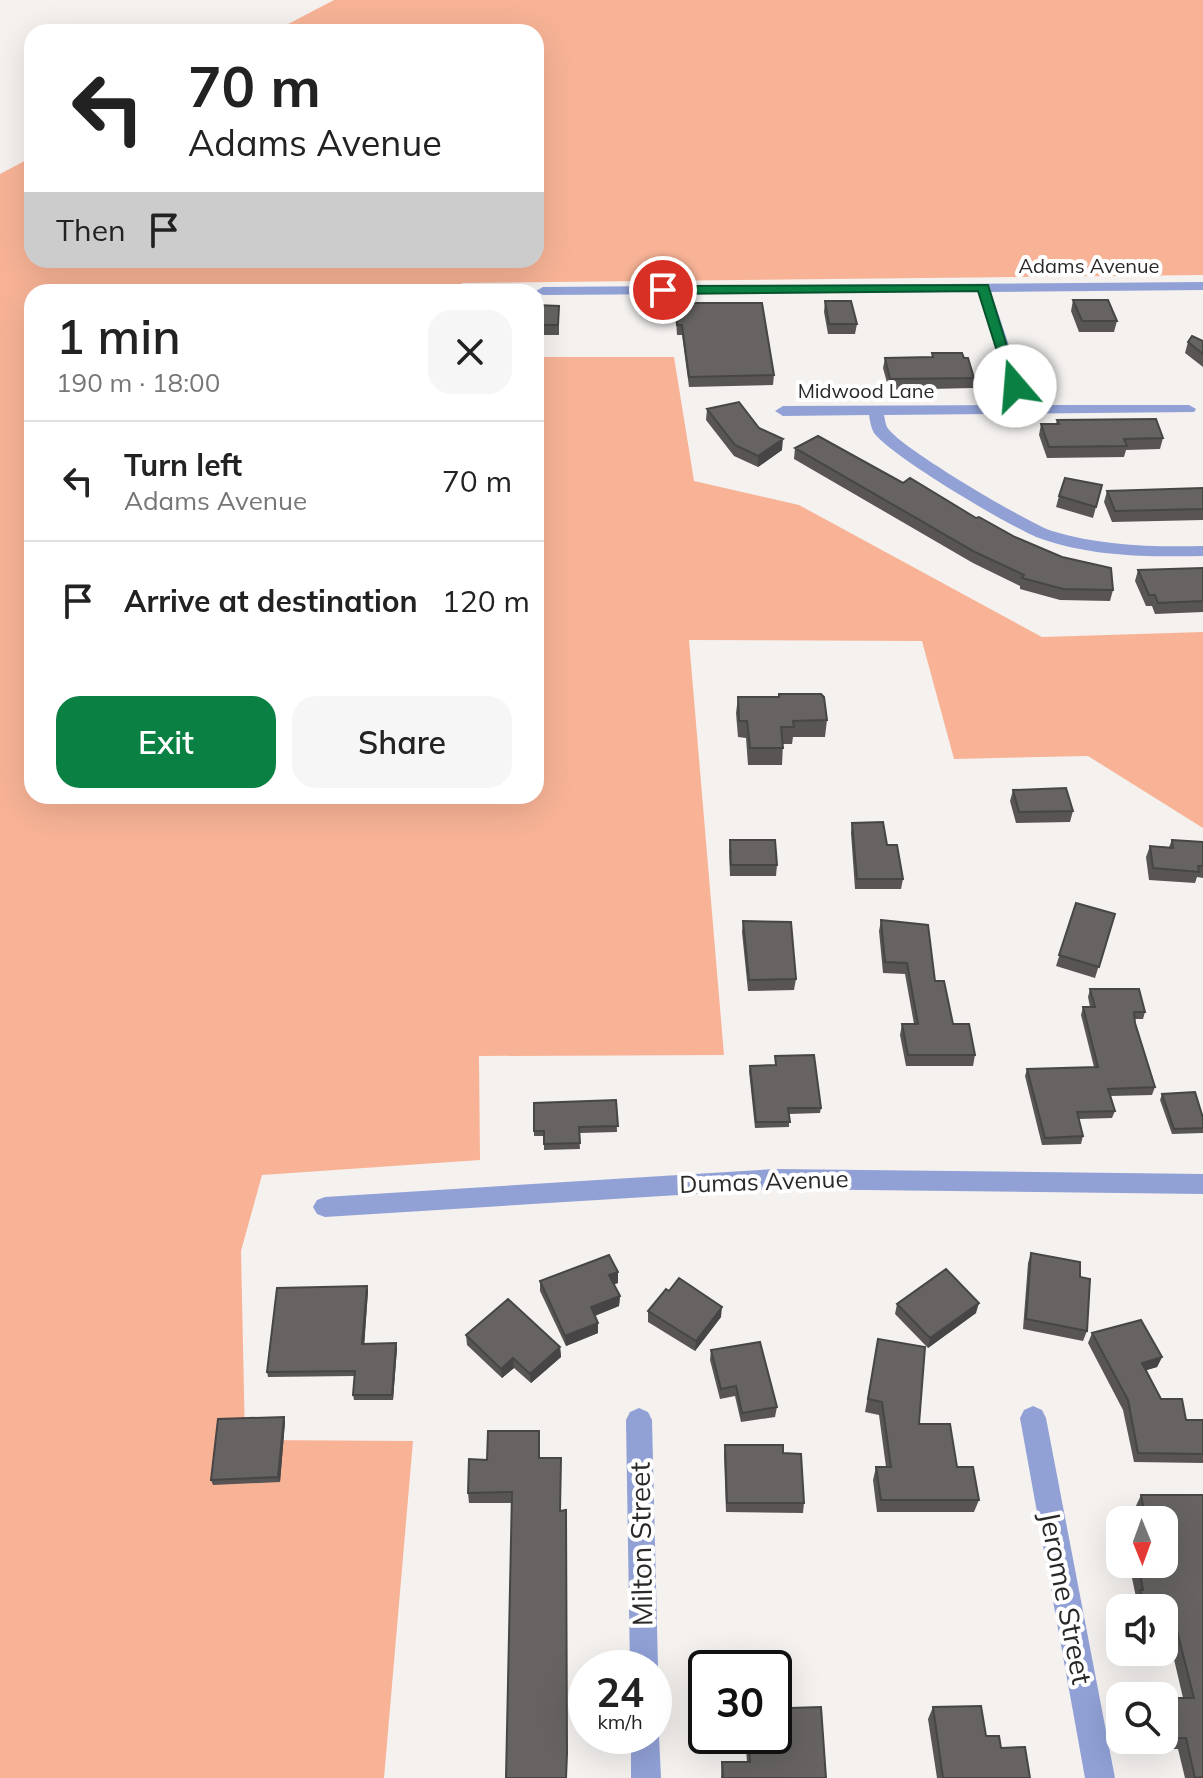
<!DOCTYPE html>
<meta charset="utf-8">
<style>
:root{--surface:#fff;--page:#f6f6f6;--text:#222;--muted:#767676;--line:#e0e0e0;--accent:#0b8043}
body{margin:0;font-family:Mulish,sans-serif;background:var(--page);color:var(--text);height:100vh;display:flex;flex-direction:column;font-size:30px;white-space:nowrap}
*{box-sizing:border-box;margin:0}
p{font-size:26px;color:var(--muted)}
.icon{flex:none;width:44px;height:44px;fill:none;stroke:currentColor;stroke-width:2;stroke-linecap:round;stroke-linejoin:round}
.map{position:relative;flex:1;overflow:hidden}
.details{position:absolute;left:24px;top:284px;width:520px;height:520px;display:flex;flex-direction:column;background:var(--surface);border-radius:24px;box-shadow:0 8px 32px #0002}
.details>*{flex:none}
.hud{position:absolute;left:24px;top:24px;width:520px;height:244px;border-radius:24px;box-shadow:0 8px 32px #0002;background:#fff;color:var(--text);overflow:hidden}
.needle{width:52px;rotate:179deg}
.controls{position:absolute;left:1106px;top:1506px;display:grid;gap:16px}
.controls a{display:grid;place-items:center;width:72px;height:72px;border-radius:16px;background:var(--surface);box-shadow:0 8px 32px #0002;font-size:40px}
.speed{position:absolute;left:568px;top:1650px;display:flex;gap:16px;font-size:40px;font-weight:700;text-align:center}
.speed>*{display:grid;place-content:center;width:104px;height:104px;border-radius:50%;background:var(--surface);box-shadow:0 8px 32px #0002;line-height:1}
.speed small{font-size:20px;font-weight:400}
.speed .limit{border:4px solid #111;border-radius:12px;background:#fff;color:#111}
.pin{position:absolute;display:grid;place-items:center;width:68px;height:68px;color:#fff;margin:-34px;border:4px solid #fff;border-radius:50%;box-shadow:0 2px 8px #0007}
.me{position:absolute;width:88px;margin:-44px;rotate:342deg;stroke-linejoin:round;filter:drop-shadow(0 0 6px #0008)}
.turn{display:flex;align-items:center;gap:28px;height:168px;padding:0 32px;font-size:36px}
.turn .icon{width:104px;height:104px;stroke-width:2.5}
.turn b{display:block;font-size:56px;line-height:68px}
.then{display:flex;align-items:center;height:76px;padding:0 32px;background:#0003;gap:16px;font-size:30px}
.round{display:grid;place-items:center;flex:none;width:84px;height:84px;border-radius:24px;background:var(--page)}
.overview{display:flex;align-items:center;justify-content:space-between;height:136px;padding:0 32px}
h1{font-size:48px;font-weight:600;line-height:60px}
.primary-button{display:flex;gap:16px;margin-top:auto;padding:16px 32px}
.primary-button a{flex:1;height:92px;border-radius:24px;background:var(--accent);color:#fff;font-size:32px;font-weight:600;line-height:92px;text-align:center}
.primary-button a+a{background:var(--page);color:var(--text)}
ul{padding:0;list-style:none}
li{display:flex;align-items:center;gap:24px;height:120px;padding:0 32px;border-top:2px solid var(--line)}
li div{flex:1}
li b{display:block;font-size:30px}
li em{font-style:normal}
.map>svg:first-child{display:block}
.green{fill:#f8b396}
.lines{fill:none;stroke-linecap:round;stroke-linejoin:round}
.minor{fill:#91a1d6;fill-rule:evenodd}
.wall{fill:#585554}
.shaded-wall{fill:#474545}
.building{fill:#666362;stroke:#474545;stroke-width:2}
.route{fill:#0b8043;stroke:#07532c;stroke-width:2}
.labels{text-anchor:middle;stroke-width:8;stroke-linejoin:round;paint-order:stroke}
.far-street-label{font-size:20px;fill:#2a2928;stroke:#fff}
.street-label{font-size:24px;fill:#2a2928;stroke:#fff}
.near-street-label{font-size:28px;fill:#2a2928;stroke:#fff}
</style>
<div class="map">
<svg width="1203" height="1778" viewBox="0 0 1203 1778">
<rect width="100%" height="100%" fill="#f4f1ef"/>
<path class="green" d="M334 0H1203V275L462 283 461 292H32V796H536V357H674L694 481 799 505 1042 637 1203 632V828L1088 756 954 759 922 641 689 640 724 1055 479 1056 480 1160 262 1175 241 1251 245 1440 413 1441 384 1778H0V174L32 157V260H536V32H273Z"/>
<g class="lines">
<path class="minor" d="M1203 282V290L991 292 1029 405H1189L1196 409 1194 412 884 415C885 419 885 423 887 427 897 446 1028 523 1052 531 1102 546 1151 547 1203 546V556C1148 557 1092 557 1039 538 1010 527 891 456 874 433 871 428 870 421 869 415L783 416 775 411 783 406 1014 405 978 292 543 295 536 291 543 287Z
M775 1169 1203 1174V1194L775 1189 325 1217 317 1214 313 1207 317 1200 325 1197Z
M1033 1406 1042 1410 1046 1418 1115 1778H1085L1020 1418 1024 1410Z
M639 1408 648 1412 652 1420 658 1668 654 1678V1668H630L626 1420 630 1412Z
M654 1725 659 1736 661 1778H631V1736H654Z"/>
</g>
<path class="wall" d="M1073 300 1117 321 1114 332H1079L1071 311Z
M825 301 857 324 855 334H828L824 312Z
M675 303 774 375 773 385 689 387 682 335H677Z
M536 305 559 306V335H536Z
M1203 341V367L1185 353 1188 342Z
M932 353 964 358 974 378 973 388 889 390 883 368 885 358 932 357Z
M707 409 759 428 782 450 758 467 734 456 706 420Z
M1057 420 1163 438 1160 449 1126 450 1124 457 1047 458 1039 435 1041 424H1056Z
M795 448 903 483 976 518 1113 590 1110 601 1060 600 1020 589V586L973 563 794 459Z
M1102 485 1093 518 1056 507 1059 496Z
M1203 488V520L1112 522 1104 502 1107 491Z
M1203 568V612L1155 614 1152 606H1146L1135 581 1138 570Z
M738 697 827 720 825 737H793L792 744H783L782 765H748L746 738 738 737 736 713Z
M1013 790 1073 811 1070 822 1016 823 1010 801Z
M852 823 903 879 901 889H855L851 833Z
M730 840 777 865 776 876H730L729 851Z
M1172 840 1203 842V878L1197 877 1195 883 1149 880 1146 857 1150 846 1169 847Z
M1076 903 1115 914 1095 978 1056 966Z
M881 920 935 981 953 1024 975 1055 973 1066H906L900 1035 902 1024H914L905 974 883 973 879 931Z
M743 921 796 979 794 990 748 991 742 932Z
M1090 989 1145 1012 1143 1019H1135V1023L1155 1087 1152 1095 1111 1096 1115 1111 1112 1118 1079 1119 1083 1136 1081 1144 1042 1145 1025 1076 1027 1069 1094 1067 1081 1015 1083 1007H1090L1088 997Z
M775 1056 821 1108 820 1113 789 1114V1127L755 1128 749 1071 750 1066 775 1065Z
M1162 1094 1203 1118V1133L1172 1134 1160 1100Z
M616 1100 617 1132 579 1133 580 1149 544 1150V1136H534V1103Z
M1031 1253 1080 1277 1087 1331 1083 1341 1023 1329 1028 1263Z
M618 1272V1283L614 1284 620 1296 619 1306 595 1316 598 1323V1333L566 1346 540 1291V1281Z
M367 1286 368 1291 364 1344 397 1348 393 1400H354L353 1395 355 1376 268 1377 267 1372Z
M897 1304 976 1313 928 1348 895 1314Z
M648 1311 721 1317 695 1351 648 1322Z
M1092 1333 1162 1357 1157 1367 1146 1370 1161 1399 1186 1420H1203V1463L1134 1462 1123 1410 1088 1343Z
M466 1335 560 1347 561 1357 531 1383 514 1368 502 1378 467 1345Z
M878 1339 919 1424 957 1467 979 1500 974 1512H877L873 1480 876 1467H886L879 1415 865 1412Z
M711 1350 777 1407 775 1417 741 1422 735 1396 720 1399 710 1360Z
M284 1417 285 1422 280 1482 213 1485 211 1480Z
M540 1442V1458L561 1469V1511L567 1761V1778H506L512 1503H469L468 1493 487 1460Z
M725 1445 804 1503 803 1513 726 1512 724 1454Z
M1141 1495H1203V1778H1185L1178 1749H1165L1163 1740H1164V1701L1183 1698 1170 1642H1164V1608H1134L1133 1602 1136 1597 1129 1564H1164V1520H1137L1135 1508Z
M933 1707 986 1736 1001 1748 1030 1778H937L928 1719Z
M790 1708 826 1778H721L722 1762H747L745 1736H774L787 1721Z"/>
<path class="shaded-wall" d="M783 439 782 450 758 467V456Z
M618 1272V1283L609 1286V1275Z
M367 1286 368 1291 364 1349 362 1344Z
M620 1296 619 1306 591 1317V1307Z
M979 1303 976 1313 928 1348 930 1338Z
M722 1307 721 1317 695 1351 696 1341Z
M598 1323V1333L566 1346 565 1336Z
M396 1343 397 1348 393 1400 392 1395Z
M560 1347 561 1357 531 1383 530 1374Z
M1162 1357 1157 1367 1137 1373 1142 1363Z
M513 1358 514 1368 502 1378 501 1369Z
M284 1417 285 1422 280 1482 278 1477Z"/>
<path class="building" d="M1073 300H1108L1117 321H1082Z
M825 301H851L857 324H829Z
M675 303H762L774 375 689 377 682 325H677Z
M536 305 559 306 558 325H536Z
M1192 336 1203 341V354L1188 342Z
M932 353H962L964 358H968L974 378 890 379 885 358 933 357Z
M739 402 759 428 783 439 758 456 735 445 707 409Z
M1156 419 1163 438 1124 439 1127 446 1049 447 1041 424H1059L1057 420Z
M818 436 903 483 910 478 976 518 979 517 1015 537 1062 557 1111 568 1113 590 1063 589 1022 578 1024 575 975 552 795 448Z
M1065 478 1102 485 1096 507 1059 496Z
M1203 488V509L1115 511 1107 491Z
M1203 568V601L1158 603 1155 595H1149L1138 570Z
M779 694H821L824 697 827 720 793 721 794 727H781L783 748H750L747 721H739L738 697H779Z
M1066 788 1073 811 1019 812 1013 790Z
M883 822 887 845H897L903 879H857L852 823Z
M730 840H775L777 865H731Z
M1172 840 1203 842V866H1198L1199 872 1153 868 1150 846 1173 848Z
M1076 903 1115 914 1099 967 1059 955Z
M881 920 928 925 935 981H944L953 1024H969L975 1055H908L902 1024H918L907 963 885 962Z
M743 921 791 922 796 979 749 980Z
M1090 989H1139L1145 1012H1134L1135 1023 1155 1087 1108 1089 1115 1111 1077 1112 1083 1136 1045 1138 1027 1069 1098 1067 1083 1007H1095Z
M814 1055 821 1108H788L790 1122H756L750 1066 776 1065 775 1056Z
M1195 1092 1203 1118V1128L1174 1129 1162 1094Z
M616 1100 618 1126 579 1127 580 1143 544 1144V1131H534V1103Z
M1031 1253 1080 1262V1277L1090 1279 1087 1331 1026 1319Z
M609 1255 618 1272 609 1275 620 1296 591 1307 598 1323 565 1336 540 1281Z
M946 1269 979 1303 930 1338 897 1304Z
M679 1278 722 1307 696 1341 648 1311 666 1289 669 1291Z
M367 1286 362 1344 396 1343 392 1395H353L355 1371 267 1372 277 1288Z
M508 1299 560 1347 530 1374 513 1358 501 1369 466 1335Z
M1141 1320 1162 1357 1142 1363 1161 1399H1182L1186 1420H1203V1454L1138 1453 1128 1400 1092 1333Z
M878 1339 925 1347 919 1424H950L957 1467H973L979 1500H881L876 1467H891L882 1402 868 1399Z
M760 1342 777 1407 742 1413 736 1386 721 1389 711 1350Z
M284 1417 278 1477 211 1480 218 1419Z
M488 1431H539V1458H561L560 1511 566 1510 567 1753 566 1778H506L512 1492 468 1493 469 1459 487 1460Z
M725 1445H783V1453L801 1454 804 1503H727Z
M1141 1495H1203V1777L1195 1778 1186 1738H1172L1164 1701V1698H1194L1177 1631H1164V1608H1144L1140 1590H1143L1138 1564H1164V1520H1146Z
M981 1706 986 1736H999L1001 1748 1025 1747 1030 1778H943L933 1707Z
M821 1707 826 1778H723L722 1762H750L748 1736H774V1721L791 1720 790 1708Z"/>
<path class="route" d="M988 285 1020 388 1008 386 978 291 663 294 657 290 663 286Z"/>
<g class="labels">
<g class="far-street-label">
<text x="1089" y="273">Adams Avenue</text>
<text x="866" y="398">Midwood Lane</text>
</g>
<g class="street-label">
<text transform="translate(764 1182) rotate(-2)" y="8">Dumas Avenue</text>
</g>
<g class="near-street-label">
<text transform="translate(641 1544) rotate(-91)" y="10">Milton Street</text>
<text transform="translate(1066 1598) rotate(79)" y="10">Jerome Street</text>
</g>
</g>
</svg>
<div class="controls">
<a><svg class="needle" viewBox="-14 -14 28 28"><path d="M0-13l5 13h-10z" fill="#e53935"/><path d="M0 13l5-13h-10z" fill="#767676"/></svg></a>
<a><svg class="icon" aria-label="sound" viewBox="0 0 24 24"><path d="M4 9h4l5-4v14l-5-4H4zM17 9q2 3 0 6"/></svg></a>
<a><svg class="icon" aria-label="search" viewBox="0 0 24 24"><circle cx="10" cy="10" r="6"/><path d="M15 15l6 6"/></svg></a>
</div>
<div class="speed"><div>24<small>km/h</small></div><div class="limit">30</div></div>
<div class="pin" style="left:663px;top:290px;background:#d93025"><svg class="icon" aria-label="arrive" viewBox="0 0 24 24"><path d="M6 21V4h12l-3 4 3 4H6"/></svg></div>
<svg class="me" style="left:1015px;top:386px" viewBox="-20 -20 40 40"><circle r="19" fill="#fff"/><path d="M0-13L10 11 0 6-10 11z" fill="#0b8043"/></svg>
<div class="hud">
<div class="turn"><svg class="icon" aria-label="left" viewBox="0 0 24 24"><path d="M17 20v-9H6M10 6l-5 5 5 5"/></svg><div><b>70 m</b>Adams Avenue</div></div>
<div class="then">Then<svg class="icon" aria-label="arrive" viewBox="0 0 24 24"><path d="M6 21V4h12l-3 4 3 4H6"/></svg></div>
</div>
<section class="details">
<div class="overview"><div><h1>1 min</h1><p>190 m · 18:00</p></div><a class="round"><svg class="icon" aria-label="close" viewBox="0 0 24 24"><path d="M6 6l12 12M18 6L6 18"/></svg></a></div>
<ul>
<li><svg class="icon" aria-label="left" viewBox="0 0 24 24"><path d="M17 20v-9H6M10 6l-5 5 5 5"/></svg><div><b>Turn left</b><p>Adams Avenue</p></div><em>70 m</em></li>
<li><svg class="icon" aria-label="arrive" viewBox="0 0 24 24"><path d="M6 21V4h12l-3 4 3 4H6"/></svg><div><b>Arrive at destination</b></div><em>120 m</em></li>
</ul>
<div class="primary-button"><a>Exit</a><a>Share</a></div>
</section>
</div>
